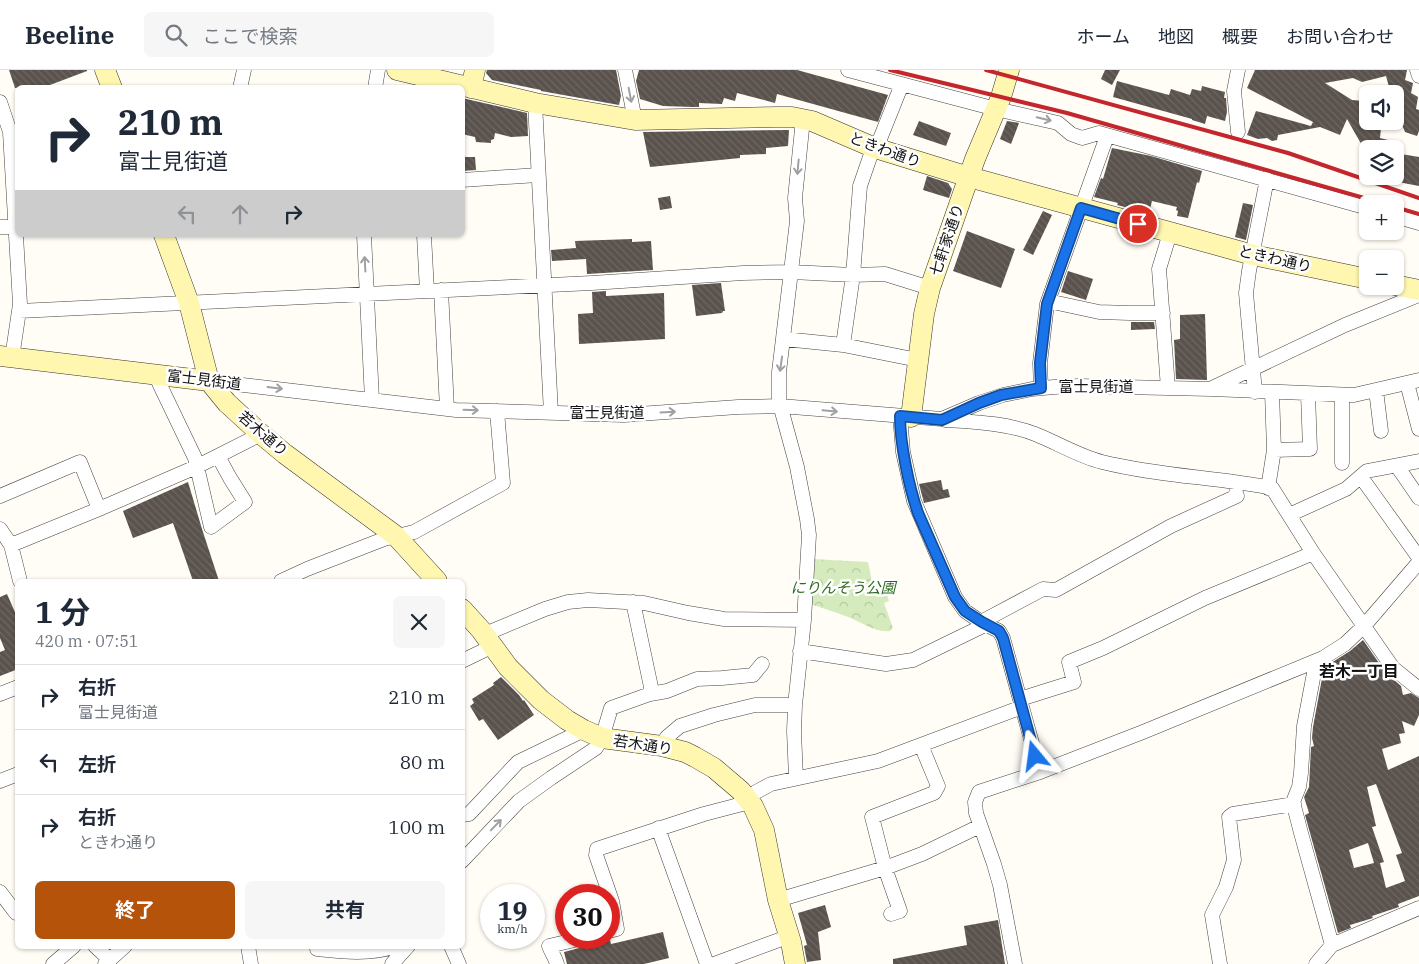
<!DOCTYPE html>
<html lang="ja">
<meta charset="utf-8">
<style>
:root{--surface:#fff;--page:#f6f6f7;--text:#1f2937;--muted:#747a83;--line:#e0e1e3;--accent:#b45309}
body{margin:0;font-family:"IBM Plex Serif","Noto Sans JP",serif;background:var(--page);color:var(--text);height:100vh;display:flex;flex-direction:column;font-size:19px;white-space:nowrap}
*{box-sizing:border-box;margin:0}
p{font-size:16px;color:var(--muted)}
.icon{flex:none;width:28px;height:28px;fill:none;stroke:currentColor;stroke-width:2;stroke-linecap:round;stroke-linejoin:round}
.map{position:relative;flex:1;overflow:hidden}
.side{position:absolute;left:15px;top:509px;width:450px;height:370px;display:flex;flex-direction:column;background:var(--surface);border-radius:8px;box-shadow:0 1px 4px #0004}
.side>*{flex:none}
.hud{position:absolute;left:15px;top:15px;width:450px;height:152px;border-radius:8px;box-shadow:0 1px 4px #0004;background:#fff;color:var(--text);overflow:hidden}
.fabs{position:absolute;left:1359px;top:15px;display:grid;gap:10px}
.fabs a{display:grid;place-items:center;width:45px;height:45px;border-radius:8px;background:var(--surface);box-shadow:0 1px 4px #0004;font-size:25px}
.speed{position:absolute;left:480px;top:814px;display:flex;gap:10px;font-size:25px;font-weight:700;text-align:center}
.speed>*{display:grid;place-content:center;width:65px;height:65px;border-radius:50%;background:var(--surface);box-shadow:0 1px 4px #0004;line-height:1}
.speed small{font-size:12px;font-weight:400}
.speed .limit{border:8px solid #d22;background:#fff;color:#111}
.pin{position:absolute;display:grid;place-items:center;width:42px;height:42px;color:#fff;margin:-21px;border:2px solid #fff;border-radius:50%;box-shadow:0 1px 5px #0007}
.me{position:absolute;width:55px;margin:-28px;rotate:344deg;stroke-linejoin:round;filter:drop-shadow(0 0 4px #0008)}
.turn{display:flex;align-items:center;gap:18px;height:105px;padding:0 20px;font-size:22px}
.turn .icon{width:65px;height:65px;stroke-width:2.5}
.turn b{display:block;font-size:35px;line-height:42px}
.lanes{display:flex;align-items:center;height:48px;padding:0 20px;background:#0003;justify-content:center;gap:25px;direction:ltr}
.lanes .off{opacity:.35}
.round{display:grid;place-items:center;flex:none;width:52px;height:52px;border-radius:8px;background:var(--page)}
.head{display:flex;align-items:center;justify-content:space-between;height:85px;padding:0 20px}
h1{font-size:30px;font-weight:700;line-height:38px}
.action{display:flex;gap:10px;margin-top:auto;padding:10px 20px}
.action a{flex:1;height:58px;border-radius:8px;background:var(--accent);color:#fff;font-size:20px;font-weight:700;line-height:58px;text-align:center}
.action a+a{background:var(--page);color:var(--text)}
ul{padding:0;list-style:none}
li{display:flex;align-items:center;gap:15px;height:65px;padding:0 20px;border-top:1px solid var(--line)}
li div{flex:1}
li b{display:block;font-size:19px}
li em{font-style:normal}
header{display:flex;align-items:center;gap:30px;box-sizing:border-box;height:70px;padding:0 25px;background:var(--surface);border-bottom:1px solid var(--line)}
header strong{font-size:24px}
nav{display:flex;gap:28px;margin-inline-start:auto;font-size:18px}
.search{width:350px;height:45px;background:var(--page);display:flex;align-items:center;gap:12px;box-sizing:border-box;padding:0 18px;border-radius:8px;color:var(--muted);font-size:19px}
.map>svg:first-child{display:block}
.park{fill:url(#park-crowns)}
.building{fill:url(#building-back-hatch);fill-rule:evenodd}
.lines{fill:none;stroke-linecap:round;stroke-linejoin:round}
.street-casing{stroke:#444;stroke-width:15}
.secondary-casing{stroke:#333;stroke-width:21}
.street{stroke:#fff;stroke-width:14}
.secondary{stroke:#fff6b0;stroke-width:20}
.rail{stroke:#c4262e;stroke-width:4}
.oneway{stroke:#a0a0a0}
.route-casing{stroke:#114b97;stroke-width:12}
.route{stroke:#1a73e8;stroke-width:9}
.labels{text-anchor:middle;stroke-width:5;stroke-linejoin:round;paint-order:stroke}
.street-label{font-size:15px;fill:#111;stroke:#fff}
.park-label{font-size:15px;font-style:italic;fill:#2f6b1f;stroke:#fff}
.neighbourhood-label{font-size:16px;font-weight:bold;fill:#111;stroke:#fff}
</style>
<header>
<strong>Beeline</strong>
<div class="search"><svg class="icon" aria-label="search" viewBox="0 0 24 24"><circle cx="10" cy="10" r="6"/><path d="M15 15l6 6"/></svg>ここで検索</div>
<nav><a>ホーム</a><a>地図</a><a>概要</a><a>お問い合わせ</a></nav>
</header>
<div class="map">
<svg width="1419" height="894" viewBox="0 0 1419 894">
<defs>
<pattern id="park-crowns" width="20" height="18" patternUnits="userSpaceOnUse" patternTransform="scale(1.25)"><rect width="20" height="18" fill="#d5ebbd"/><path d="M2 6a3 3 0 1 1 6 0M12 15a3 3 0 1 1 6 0" fill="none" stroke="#b6c8a1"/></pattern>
<pattern id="building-back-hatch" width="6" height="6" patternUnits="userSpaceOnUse" patternTransform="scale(1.25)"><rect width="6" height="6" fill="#5a524d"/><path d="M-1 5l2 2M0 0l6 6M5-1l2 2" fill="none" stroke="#6d6662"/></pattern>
</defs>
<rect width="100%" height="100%" fill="#fffdf5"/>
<path class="park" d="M812 489 868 492 874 521 885 519 889 531 884 533 893 558 890 561C875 563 862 552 848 547 836 542 822 538 810 534Z"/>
<path class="building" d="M9 0H87V1L42 18H15Z
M487 0H616L621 26 619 35 541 21V20L492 10 486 3Z
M639 0H797L888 25 878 52 777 24 775 33 737 23 735 31 724 28 722 34 699 33V37H693L663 36 640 29 636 11Z
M1105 0H1120L1112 15 1101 9Z
M1255 0H1407L1405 10 1413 13 1411 23 1418 27 1416 39 1419 40V61L1417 66 1405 62 1395 37V32H1404L1395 28V24H1391L1386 6 1362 12 1353 8 1325 13 1352 30 1364 31 1363 43 1368 44V51H1372V56L1381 58 1380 68 1388 70 1387 79H1364L1347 49 1340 65 1320 57 1278 65 1277 70 1272 71 1267 68 1258 69 1247 65 1256 41 1311 56 1313 52 1247 18Z
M1117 11 1169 25 1171 19 1190 25 1192 19 1201 21 1202 16 1225 22 1224 28H1226L1227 42 1225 51 1207 46 1205 54 1192 50V49L1113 27Z
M462 28 527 43 528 66 511 67 495 63 494 69 491 70V73L476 72 475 67 462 64Z
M919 51 951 63 946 76 913 65Z
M1007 51 1019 53 1011 74 1000 69Z
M789 60 788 76 766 78V84L740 85V88L650 97 643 62Z
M1112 78 1151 86 1202 101 1199 113 1197 112 1188 148 1177 146 1178 141 1176 140 1177 137 1152 131 1149 143 1117 135 1118 133 1094 127 1101 108 1103 109Z
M1395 83 1419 87V116L1398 112 1400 106H1395Z
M462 87H475L476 100 462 101Z
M927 106 948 113 952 119 949 128 923 120Z
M670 126 672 138 660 140 658 128Z
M1243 133 1253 135 1246 170 1235 167Z
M1043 141 1052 145 1033 185 1023 180Z
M967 161 1015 179 1001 218 953 201Z
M632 169V172L651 171 653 200 587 204 586 189 552 191 551 180 576 178 575 171Z
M1068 201 1093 209 1086 230 1061 222Z
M721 213 725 241H723L722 243 696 246 692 215Z
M606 221V226L664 223 665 269 579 274 578 244 593 243 592 222Z
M1205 244 1207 310 1176 309 1174 270 1180 269V245Z
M1131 252H1154L1155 259 1131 260Z
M941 410 943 420 948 419 950 427 924 433 919 414Z
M188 412 202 459 219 511H193L173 453 133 468 123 441Z
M7 524 18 549V599L0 606V582L5 580 0 568V527Z
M1363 570 1386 603 1401 616 1403 625 1411 623 1419 628V645L1414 656 1402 651 1405 663 1399 664 1401 673 1382 679 1388 700 1419 686V826L1398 834 1399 837 1372 846 1373 848 1350 855 1351 858 1338 863 1305 745 1309 743 1304 727 1309 717 1311 677 1314 676 1312 668 1313 657 1323 603 1329 602 1328 595 1350 581ZM1376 714 1402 783 1396 785 1405 811 1386 818 1380 793 1384 792 1372 757 1376 756 1367 717ZM1368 773 1374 793 1354 798 1349 780Z
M501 607 519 625 523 631 524 630 534 645 498 670 483 649 479 651 470 636 474 633 472 629 494 615 493 613Z
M825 835 831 857 818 862 821 890 807 892 804 876 807 875 798 843Z
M998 850 1005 894H893V889L967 875 964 856Z
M663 862 669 888 644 894H567L564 882 610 870 611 874Z"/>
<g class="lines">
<defs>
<path id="street" d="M625 0 635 50
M848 0 996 39 1058 53 1071 64 1082 68 1099 63 1368 138
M1238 0 1234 21 1238 62
M1417 0 1419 6
M240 18 244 0
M375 18 378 0
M0 32 10 62 20 234 12 288
M535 33 551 343
M462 110 538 105
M1395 146 1419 153
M0 157 18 156
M364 165 372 330
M424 165 427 221
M441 220 447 339
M1048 231 1099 242 1129 243H1163
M19 241 592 213 743 203 791 202 853 205 885 204 930 218
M784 269 843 275 918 290
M843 275 853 205 860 116 870 87 880 69 902 14
M159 305V313L195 388 211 457 245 432 230 408 218 386
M209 311 456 340 624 345 738 337 780 336 942 349 979 333 1003 325 1032 319 1054 317 1079 316 1211 319 1354 325 1419 310
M1407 313 1419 359
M1041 318 1040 293 1047 234 1107 66
M1168 318 1159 199 1170 163
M1212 318 1345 255 1419 225
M1376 320 1381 361
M1255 322 1246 223 1249 201 1267 109
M1342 325V393
M900 346 903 382 914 431 955 527 965 541 981 552 999 561 1003 568 1040 702
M945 350C974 352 1007 353 1035 364 1058 373 1078 386 1102 392 1158 406 1216 407 1272 418L1313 483 1393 598 1419 619
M1274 380 1310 379 1308 324
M1397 396 1419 428
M1361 407 1419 488
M1268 418 1274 380 1272 322
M0 426 80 392 99 439
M1289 445 1346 419 1367 401 1419 391
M0 459 11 475 20 511
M11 475 99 439 196 397 261 364
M281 511 307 499 384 469 414 462 503 413 497 341
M981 552 1043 519 1056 520 1171 456 1237 426 1236 423
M485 564 545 539 568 532 588 530 644 533 688 543 724 549 804 550
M800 581 886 594 913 590 987 554
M462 591 493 576
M1314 592V603L1304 656 1301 703 1299 717 1293 732 1301 763 1332 875
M0 624 18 617
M650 624 667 621 697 609 722 608 753 605 762 594
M1020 629 1074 612 1069 592 1103 578 1205 528 1292 492 1313 483
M662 676 667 667 680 656 714 645 755 635H795
M796 708 794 661 795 635 804 550 809 465 807 449 797 397 779 331V302L797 151 795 128 803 49
M0 711 18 704
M748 728 756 722 771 714 878 691 1022 637
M462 745 469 744 518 692 584 660
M658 758 707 894
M462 791 519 731 551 708 596 678 602 668 611 638 650 624 651 617 633 532
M0 822 16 843 18 842
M778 830 885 798 922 784 980 756
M891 844 900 841 885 798 872 747 934 723 938 716 921 675
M609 861 617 859 612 831 596 785 597 779 704 744 750 732
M95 876 110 890
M248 876 251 894
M317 876V879C344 882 371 885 397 876
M451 876 459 894
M53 894 74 876
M105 894 125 876
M392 894 408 876
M557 894C555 887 551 882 549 876L583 868
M714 894 790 866
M1015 894 1000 815 994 794 976 743 975 732 979 722 1040 702 1143 662 1323 588 1345 574 1364 556 1419 492
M1220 894 1212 845 1226 817 1234 790 1229 747 1233 744 1294 734
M1316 894 1332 875 1419 838"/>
<path id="secondary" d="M105 0 112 18
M397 0 535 33 635 50 777 47H792L812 51 875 78 969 107 1253 185 1368 209
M471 18 475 0
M164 165 189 233 209 311 227 333 261 364 285 384 396 466 437 511
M1395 215 1419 220
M0 286 209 311
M911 347 924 244 930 218 975 89 1001 27 1009 0
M462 539 481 560 508 597 541 630 567 650 584 660 602 668 662 676 685 682 695 687 714 698 741 721 753 736 764 760 778 830 791 872 795 894"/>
</defs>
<use href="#street" class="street-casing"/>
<use href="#secondary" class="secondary-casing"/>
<use href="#street" class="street"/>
<use href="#secondary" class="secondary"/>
<path class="rail" d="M890 0 1067 43 1385 134
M986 0 1288 83 1419 128
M1395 137 1419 144"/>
</g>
<defs><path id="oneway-shaft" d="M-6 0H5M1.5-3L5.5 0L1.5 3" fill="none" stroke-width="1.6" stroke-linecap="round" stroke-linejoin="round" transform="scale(1.25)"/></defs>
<g class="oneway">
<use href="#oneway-shaft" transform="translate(630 25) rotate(79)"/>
<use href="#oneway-shaft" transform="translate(1044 49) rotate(13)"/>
<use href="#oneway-shaft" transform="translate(798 97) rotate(95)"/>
<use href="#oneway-shaft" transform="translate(365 194) rotate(-93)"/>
<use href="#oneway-shaft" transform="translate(781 294) rotate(98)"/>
<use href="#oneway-shaft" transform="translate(275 318) rotate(7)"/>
<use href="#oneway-shaft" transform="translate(471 340) rotate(2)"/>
<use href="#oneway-shaft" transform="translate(830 341) rotate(5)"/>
<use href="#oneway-shaft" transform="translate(668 342) rotate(-3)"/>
<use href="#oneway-shaft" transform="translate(496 755) rotate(-46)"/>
</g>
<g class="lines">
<defs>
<path id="route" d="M1035 686 1003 568 999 561 982 552 965 541 955 527 918 443C909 417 900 374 900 346L942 350 979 333 1001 325 1041 318 1040 293 1047 234 1081 138 1138 154"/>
</defs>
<use href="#route" class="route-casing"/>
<use href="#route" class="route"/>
</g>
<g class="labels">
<g class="street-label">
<text transform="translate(885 80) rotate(20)" y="5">ときわ通り</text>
<text transform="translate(947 170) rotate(-71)" y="5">七軒家通り</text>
<text transform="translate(1275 189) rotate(13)" y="5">ときわ通り</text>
<text transform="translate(204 310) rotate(7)" y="5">富士見街道</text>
<text x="1096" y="322">富士見街道</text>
<text x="607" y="348">富士見街道</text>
<text transform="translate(263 364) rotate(41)" y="5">若木通り</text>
<text transform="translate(643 675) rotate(9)" y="5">若木通り</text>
</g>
<g class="park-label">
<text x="843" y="523">にりんそう公園</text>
</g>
<g class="neighbourhood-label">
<text x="1359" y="607">若木一丁目</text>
</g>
</g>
</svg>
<div class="fabs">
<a><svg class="icon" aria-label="sound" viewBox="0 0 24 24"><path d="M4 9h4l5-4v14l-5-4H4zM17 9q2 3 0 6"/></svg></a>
<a><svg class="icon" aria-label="layers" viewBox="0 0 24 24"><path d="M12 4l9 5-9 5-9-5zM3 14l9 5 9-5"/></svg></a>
<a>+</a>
<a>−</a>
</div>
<div class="speed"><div>19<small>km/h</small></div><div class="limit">30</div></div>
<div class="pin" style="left:1138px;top:154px;background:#d93025"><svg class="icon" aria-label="arrive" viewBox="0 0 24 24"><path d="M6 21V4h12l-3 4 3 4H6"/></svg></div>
<svg class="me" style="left:1035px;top:686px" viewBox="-20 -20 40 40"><path d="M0-17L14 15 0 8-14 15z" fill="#1a73e8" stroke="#fff" stroke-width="4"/></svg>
<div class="hud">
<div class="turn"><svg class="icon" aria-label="right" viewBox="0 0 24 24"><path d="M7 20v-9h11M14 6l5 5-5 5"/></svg><div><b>210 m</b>富士見街道</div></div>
<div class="lanes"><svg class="icon off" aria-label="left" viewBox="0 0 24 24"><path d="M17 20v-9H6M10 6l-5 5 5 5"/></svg><svg class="icon off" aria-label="ahead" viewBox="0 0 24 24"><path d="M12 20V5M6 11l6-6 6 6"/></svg><svg class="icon" aria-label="right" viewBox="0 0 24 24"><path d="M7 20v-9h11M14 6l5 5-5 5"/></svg></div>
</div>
<section class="side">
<div class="head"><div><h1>1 分</h1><p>420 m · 07:51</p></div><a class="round"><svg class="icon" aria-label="close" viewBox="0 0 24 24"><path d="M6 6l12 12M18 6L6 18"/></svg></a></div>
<ul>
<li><svg class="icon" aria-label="right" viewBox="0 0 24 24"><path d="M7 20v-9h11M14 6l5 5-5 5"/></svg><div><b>右折</b><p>富士見街道</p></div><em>210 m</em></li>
<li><svg class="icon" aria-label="left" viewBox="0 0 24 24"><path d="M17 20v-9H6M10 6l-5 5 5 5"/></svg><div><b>左折</b></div><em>80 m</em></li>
<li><svg class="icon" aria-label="right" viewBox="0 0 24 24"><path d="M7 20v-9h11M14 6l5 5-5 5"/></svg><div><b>右折</b><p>ときわ通り</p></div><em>100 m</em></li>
</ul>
<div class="action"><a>終了</a><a>共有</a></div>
</section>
</div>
